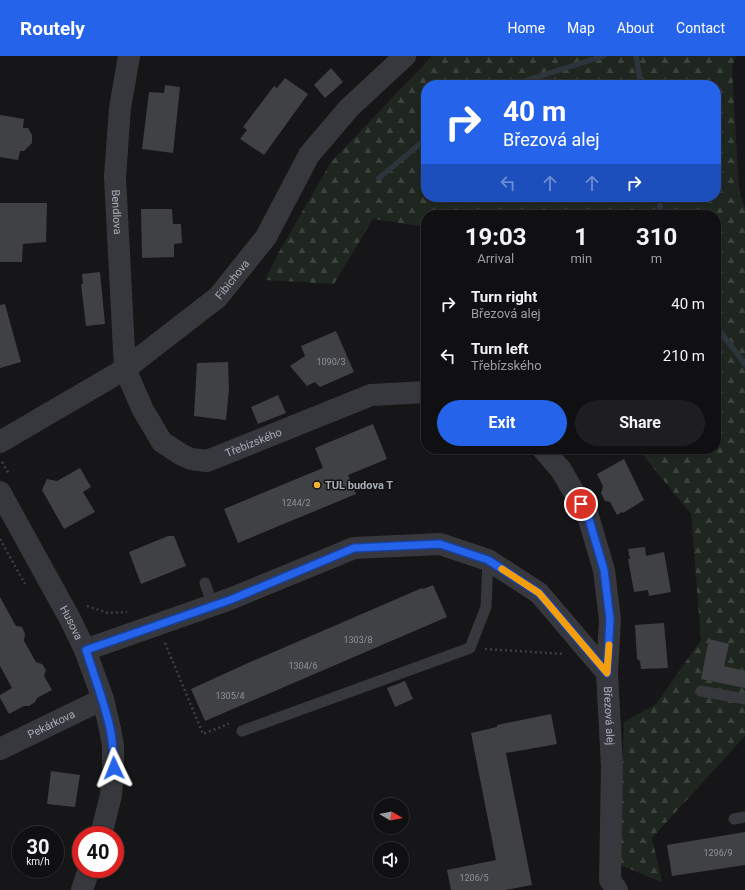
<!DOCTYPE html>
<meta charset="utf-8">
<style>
:root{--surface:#101012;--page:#1e1e20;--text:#f1f3f6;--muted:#9c9d9f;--line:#303032;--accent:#2563eb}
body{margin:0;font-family:Roboto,sans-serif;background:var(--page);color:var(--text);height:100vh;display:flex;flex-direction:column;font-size:15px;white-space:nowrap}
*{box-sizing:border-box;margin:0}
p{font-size:13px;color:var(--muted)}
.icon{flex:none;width:22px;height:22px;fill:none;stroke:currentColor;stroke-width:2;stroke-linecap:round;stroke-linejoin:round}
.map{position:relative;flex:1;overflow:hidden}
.panel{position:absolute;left:421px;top:154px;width:300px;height:244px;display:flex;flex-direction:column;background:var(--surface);border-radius:16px;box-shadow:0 1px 3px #0004,0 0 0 1px var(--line)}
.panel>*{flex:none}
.banner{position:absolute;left:421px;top:24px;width:300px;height:122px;border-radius:16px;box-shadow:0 1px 3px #0004,0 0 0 1px var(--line);background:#2563eb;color:#fff;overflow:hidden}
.needle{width:26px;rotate:99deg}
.tools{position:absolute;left:373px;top:742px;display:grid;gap:8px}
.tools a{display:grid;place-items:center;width:36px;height:36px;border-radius:50%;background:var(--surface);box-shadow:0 1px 3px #0004,0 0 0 1px var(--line);font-size:20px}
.speed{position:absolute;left:12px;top:770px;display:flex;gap:8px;font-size:20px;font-weight:700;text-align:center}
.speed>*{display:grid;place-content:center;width:52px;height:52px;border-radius:50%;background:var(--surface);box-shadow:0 1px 3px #0004,0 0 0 1px var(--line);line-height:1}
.speed small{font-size:10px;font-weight:400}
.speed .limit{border:6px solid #d22;background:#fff;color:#111}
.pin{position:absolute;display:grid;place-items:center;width:34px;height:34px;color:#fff;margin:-17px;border:2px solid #fff;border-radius:50%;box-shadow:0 1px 4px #0007}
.me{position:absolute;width:44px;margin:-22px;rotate:358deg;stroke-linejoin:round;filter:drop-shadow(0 0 3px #0008)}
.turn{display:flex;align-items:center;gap:14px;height:84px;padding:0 16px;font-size:18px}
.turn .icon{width:52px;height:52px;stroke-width:2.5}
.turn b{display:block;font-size:28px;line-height:34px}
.lanes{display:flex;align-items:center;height:38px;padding:0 16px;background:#0003;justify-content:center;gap:20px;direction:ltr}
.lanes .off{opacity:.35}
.eta{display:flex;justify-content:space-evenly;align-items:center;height:68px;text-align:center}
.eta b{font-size:24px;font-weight:700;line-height:28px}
.cta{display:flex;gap:8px;margin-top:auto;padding:8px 16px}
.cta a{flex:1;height:46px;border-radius:24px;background:var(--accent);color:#fff;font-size:16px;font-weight:700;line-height:46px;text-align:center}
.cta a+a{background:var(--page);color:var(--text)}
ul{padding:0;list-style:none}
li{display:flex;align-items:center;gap:12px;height:52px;padding:0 16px}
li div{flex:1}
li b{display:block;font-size:15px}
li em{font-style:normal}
header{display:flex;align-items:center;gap:24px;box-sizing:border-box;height:56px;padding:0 20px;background:var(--accent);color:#fff}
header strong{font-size:19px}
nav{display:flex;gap:22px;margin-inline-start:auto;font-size:14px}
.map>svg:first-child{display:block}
.forest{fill:url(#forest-firs);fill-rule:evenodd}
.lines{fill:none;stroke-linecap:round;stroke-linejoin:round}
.stream{stroke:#2c353c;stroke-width:5.5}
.building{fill:#404145}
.path{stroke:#3d3f44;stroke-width:2.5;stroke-dasharray:2 3;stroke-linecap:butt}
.service{stroke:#37383d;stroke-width:11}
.minor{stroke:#37383d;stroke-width:22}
.tertiary{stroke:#37383d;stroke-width:22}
.route-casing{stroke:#184099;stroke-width:10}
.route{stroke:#2563eb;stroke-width:7}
.slow{stroke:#f59e0b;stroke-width:7}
.poi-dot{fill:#f2b134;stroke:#111113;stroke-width:1.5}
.labels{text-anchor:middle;stroke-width:3;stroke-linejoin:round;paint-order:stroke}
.number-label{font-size:9px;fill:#8e929b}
.street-label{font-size:11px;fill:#a8adb8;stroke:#111113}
.poi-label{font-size:11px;font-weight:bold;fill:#a8adb8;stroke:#111113;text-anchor:start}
</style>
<header>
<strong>Routely</strong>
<nav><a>Home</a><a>Map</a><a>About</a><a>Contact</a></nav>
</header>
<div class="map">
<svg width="745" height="834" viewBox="0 0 745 834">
<defs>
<pattern id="forest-firs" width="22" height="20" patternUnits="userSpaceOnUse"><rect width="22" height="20" fill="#1e261f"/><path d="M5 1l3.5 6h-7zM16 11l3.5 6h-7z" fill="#3c433d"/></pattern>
</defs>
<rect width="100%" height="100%" fill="#161618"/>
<path class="forest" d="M432 0H736L732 11 739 134 745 152V680L652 782 662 826 620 809 621 756 624 666 656 648 701 584 691 458 638 393H716V159H426V171L373 163 334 228 265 224 279 196 331 106ZM426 29H716V141H426Z"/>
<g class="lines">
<path class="stream" d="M636 0 641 29
M512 29 604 0
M379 122 426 83
M659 141 661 159
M716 270 745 308"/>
</g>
<path class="building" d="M331 12 343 26 325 42 314 29Z
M285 22 308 38 264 99 240 83 247 74 243 71 274 30 277 32Z
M165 29 180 31 173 97 142 93 149 36 164 37Z
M0 59 24 63 23 72H28L32 79V87L24 95H20L18 104 0 101Z
M0 147H47L46 186 23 188 22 206H0Z
M141 153H172L173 168H181L182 187 174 188V201L142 202Z
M100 216 105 268 86 270 81 228H83L82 218Z
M5 248 21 306 0 312V249Z
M336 275 354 316 320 331 315 326 307 330 290 310 305 300 301 290Z
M228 306 229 333 226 364 194 360 197 307Z
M278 339 286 357 258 368 251 351Z
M373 368 387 403 348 419 356 438 238 487 224 453 323 412 315 392Z
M624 403 644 444 623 457 622 456 617 459 610 446 605 445 601 437 603 430 597 418Z
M80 412 91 431 83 436 95 456 64 473 42 434 47 423 57 425Z
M168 480H174L186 510 141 528 129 496Z
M645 491 646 500 664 496 671 536 649 540 648 534 634 536 628 503H630L628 493Z
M433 529 447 561 205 665 191 633 248 607 422 532 423 533Z
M0 541 16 570 22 571 25 578 24 585 36 606 42 608 46 614 44 620 52 634 37 642 35 646 29 650H24L9 658 0 642V639L12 632 0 610Z
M664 567 668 612 641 613 640 605 637 603 635 569Z
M709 583 729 588 724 610 745 615V632L701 623Z
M405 625 413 643 395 651 387 632Z
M551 658 557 688 506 697 532 829 505 834H451L447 814 496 804 471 677 497 671V669Z
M51 715 80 719 75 751 47 748Z
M745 776V809L672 820 667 789Z"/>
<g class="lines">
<path class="path" d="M2 406 9 418
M0 483 25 528
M87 550 108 557 127 556
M165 587 203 678 228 668H229
M485 593 564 598"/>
<path class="service" d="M205 527 213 550
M701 635 745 643
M242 675 470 592 486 551 488 504
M734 763 745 761"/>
<g class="minor">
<path id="s1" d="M129 0 120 52 115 121 125 313 143 354 162 386 182 399 191 403 207 405 371 339 426 336"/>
<path id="s2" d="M0 386 125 313 218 241 266 181 309 99 349 52 405 0"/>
<path d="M543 393 561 414 588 460 604 514 610 564 607 617"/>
<path id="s3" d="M85 594 230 543 354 492 440 488 488 504 539 537 607 617 612 711 610 824 617 834"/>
<path id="s4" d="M0 693 103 643"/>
</g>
<g class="tertiary">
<path id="s5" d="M0 436 70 563 85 594 103 643 110 673 113 690V713L111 739 101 779"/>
<path d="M82 834 89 813"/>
</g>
</g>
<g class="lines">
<defs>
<path id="route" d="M114 712C113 699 113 685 110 672 104 645 94 620 86 594L230 544 354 492 440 488 488 504 539 537 607 617 610 564 604 514 588 460 581 448"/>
</defs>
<use href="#route" class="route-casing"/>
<use href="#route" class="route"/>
<path class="slow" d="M502 513 539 537 607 617 609 589"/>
</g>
<circle class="poi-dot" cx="317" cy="429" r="4"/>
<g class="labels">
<g class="number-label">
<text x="331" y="309">1090/3</text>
<text x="296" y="450">1244/2</text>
<text x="358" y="587">1303/8</text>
<text x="303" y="613">1304/6</text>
<text x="230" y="643">1305/4</text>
<text x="718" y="800">1296/9</text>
<text x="474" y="825">1206/5</text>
</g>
<g class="street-label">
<text dy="4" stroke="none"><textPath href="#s1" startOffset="157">Bendlova</textPath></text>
<text dy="4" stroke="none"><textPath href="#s2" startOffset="285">Fibichova</textPath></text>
<text dy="4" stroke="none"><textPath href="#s1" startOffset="496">Třebízského</textPath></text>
<text dy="4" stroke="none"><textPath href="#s5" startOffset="149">Husova</textPath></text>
<text dy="4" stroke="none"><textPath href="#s3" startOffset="633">Březová alej</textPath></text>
<text dy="4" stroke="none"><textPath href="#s4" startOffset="57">Pekárkova</textPath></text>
</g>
<g class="poi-label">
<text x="325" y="433">TUL budova T</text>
</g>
</g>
</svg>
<div class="tools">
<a><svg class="needle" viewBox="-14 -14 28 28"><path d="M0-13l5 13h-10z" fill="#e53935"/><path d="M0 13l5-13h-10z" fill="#9c9d9f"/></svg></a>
<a><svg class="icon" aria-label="sound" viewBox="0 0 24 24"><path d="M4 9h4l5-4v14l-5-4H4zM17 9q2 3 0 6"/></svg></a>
</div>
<div class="speed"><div>30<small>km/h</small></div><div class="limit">40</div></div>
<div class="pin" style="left:581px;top:448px;background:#d93025"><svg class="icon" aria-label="arrive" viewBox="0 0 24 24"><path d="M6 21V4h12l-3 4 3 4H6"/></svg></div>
<svg class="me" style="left:114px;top:712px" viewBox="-20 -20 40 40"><path d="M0-17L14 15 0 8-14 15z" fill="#2563eb" stroke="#fff" stroke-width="4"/></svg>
<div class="banner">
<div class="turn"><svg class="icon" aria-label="right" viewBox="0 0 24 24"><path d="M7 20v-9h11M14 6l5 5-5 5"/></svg><div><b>40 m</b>Březová alej</div></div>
<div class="lanes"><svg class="icon off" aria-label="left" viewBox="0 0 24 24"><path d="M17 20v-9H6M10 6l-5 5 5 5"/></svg><svg class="icon off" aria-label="ahead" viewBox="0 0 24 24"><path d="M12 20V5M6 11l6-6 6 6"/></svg><svg class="icon off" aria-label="ahead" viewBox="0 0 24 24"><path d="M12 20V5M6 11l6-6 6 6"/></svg><svg class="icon" aria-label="right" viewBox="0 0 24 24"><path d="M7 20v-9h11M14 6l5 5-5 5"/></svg></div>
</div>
<section class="panel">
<div class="eta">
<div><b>19:03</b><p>Arrival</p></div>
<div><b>1</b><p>min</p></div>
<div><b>310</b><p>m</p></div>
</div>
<ul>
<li><svg class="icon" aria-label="right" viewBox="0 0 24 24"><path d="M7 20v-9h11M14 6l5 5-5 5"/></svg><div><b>Turn right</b><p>Březová alej</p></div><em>40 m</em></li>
<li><svg class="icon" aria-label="left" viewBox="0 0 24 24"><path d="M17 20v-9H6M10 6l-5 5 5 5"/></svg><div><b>Turn left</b><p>Třebízského</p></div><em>210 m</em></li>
</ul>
<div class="cta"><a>Exit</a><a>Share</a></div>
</section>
</div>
